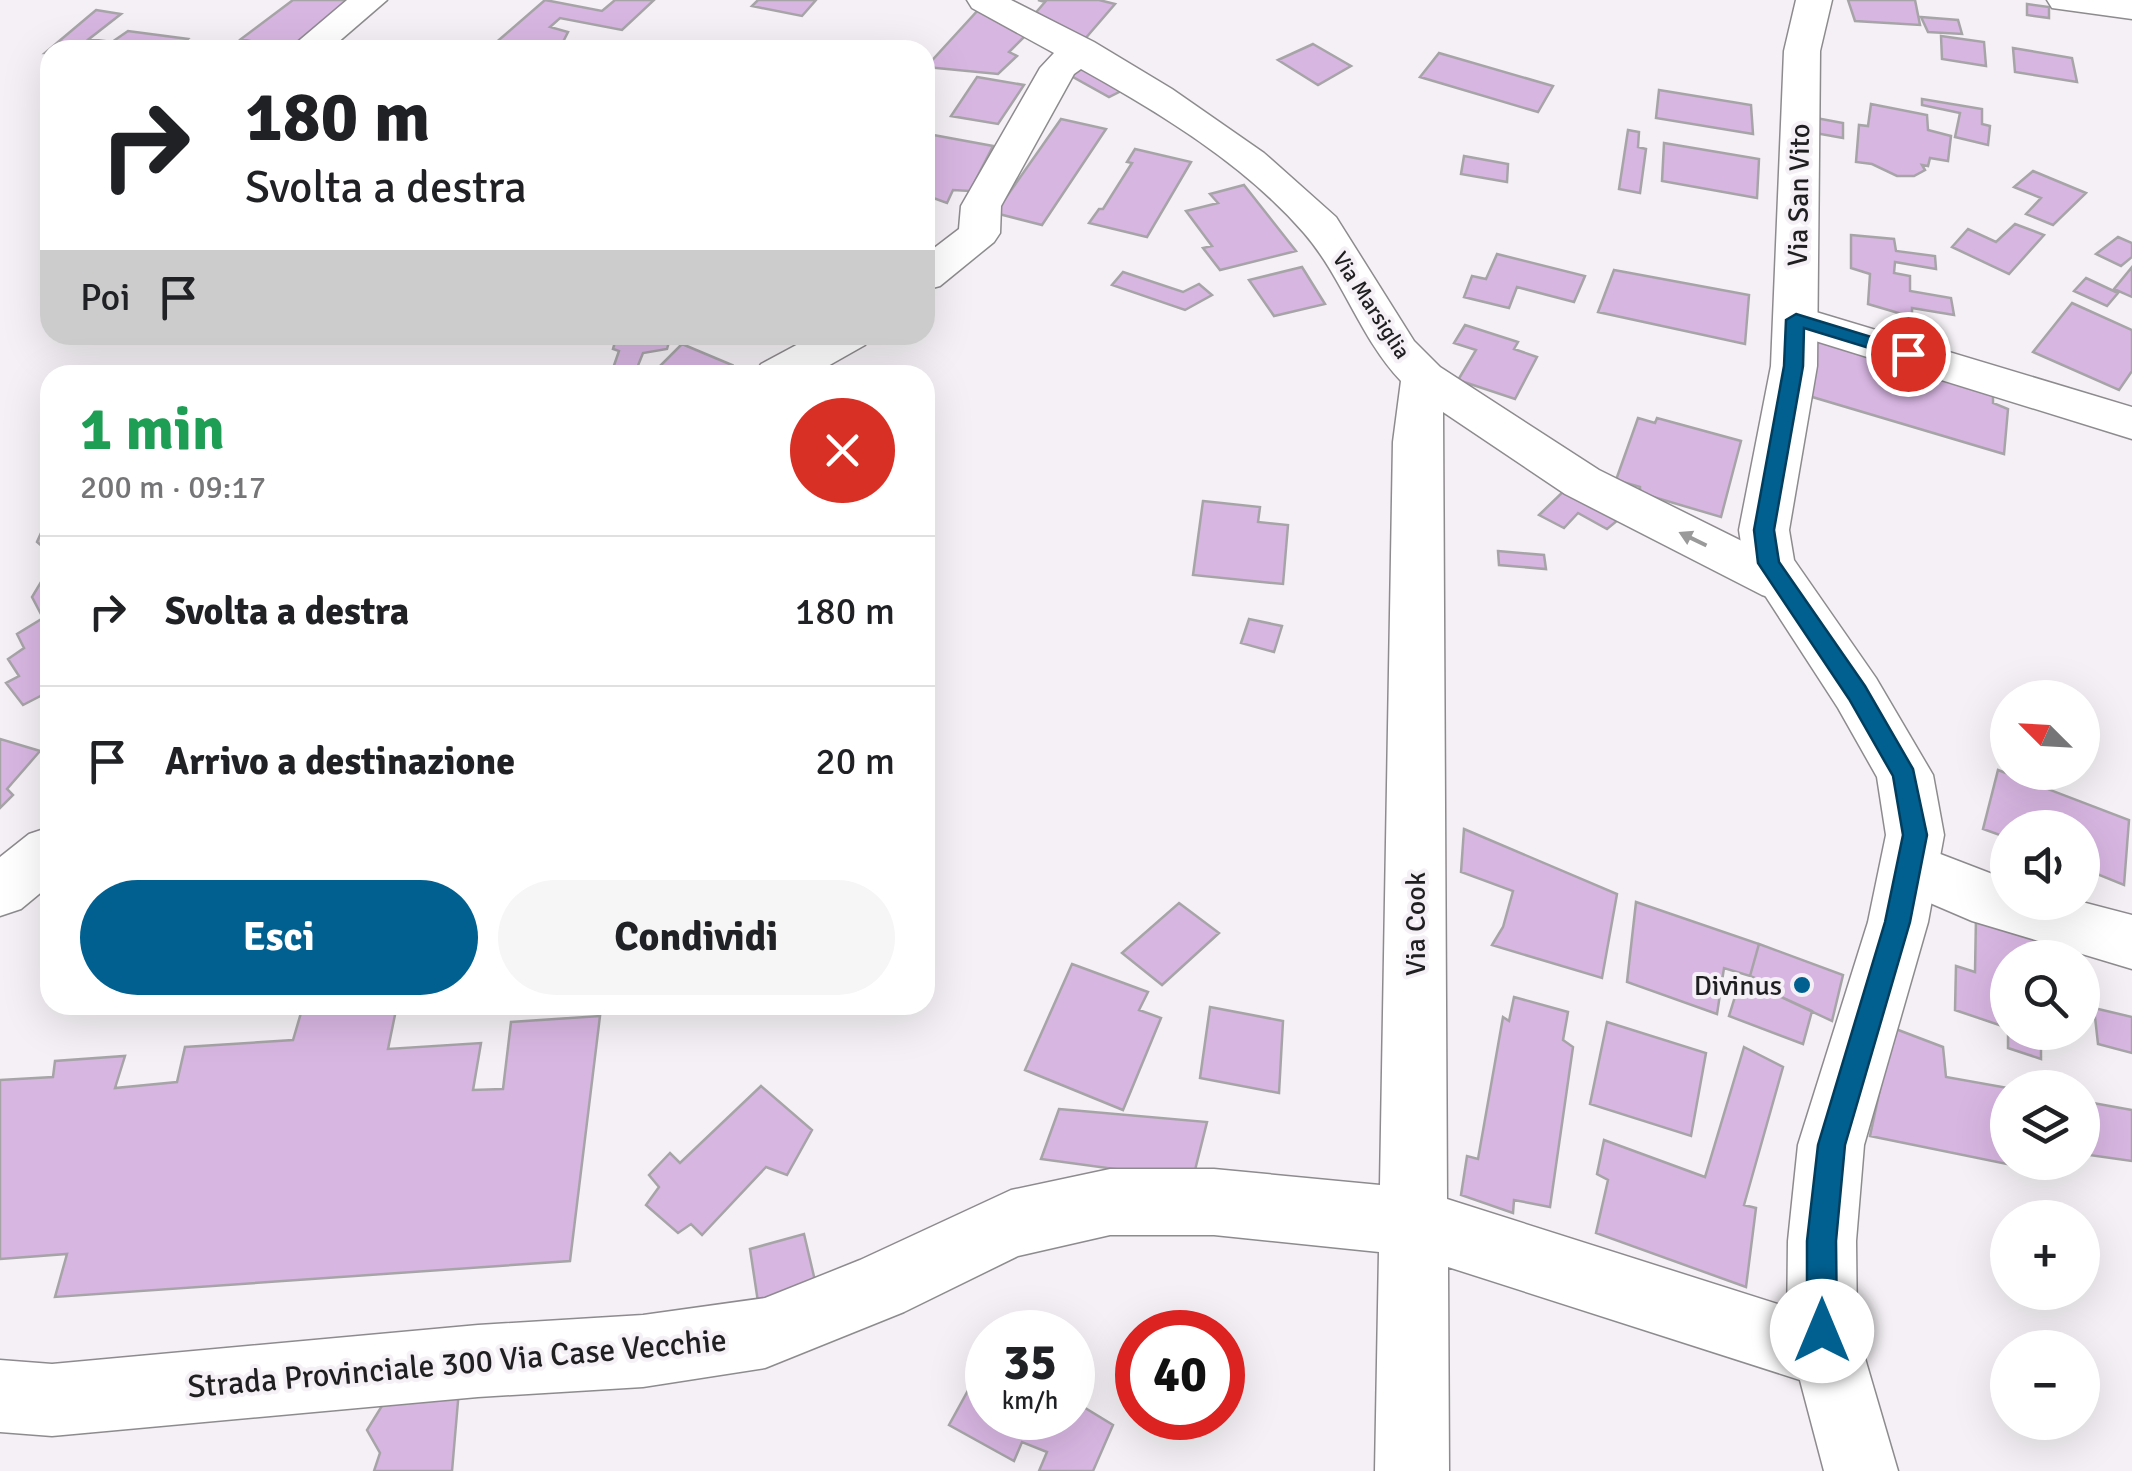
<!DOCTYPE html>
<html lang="it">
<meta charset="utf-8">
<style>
:root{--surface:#fff;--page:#f6f6f6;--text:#202124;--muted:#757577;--line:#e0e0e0;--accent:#016090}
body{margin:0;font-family:Signika,sans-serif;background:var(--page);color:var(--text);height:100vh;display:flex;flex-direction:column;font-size:38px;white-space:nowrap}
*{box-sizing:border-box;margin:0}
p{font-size:32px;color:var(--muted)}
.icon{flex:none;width:55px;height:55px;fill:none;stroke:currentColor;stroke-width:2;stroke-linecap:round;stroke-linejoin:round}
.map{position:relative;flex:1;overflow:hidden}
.panel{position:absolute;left:40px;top:365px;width:895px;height:650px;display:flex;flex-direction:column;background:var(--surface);border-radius:30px;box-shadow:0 10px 40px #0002}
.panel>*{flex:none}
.top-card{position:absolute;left:40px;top:40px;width:895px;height:305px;border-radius:30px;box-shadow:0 10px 40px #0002;background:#fff;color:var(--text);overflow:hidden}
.needle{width:65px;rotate:294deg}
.buttons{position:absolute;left:1990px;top:680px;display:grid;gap:20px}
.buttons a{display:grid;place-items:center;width:110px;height:110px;border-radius:50%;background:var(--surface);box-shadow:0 10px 40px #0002;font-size:50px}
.speed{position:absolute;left:965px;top:1310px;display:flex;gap:20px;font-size:50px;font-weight:700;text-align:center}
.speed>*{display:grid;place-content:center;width:130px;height:130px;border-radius:50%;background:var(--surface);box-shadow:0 10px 40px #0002;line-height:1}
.speed small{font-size:25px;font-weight:400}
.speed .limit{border:15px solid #d22;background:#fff;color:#111}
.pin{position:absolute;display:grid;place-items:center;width:85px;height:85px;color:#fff;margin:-42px;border:5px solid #fff;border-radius:50%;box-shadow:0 2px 10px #0007}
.me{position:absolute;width:110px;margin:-55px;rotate:0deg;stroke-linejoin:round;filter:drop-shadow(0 0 8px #0008)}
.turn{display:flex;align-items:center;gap:35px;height:210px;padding:0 40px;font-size:45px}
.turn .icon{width:130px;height:130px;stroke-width:2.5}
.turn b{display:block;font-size:70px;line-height:85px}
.then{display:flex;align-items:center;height:95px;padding:0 40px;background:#0003;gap:20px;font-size:38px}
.round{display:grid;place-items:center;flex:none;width:105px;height:105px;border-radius:52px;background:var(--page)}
.overview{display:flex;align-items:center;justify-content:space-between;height:170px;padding:0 40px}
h1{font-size:60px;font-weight:700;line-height:75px;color:#1e9e55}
.cta{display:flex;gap:20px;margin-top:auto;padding:20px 40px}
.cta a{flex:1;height:115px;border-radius:60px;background:var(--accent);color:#fff;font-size:40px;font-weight:700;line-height:115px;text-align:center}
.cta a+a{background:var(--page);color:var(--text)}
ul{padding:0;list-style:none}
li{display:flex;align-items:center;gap:30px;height:150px;padding:0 40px;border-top:2px solid var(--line)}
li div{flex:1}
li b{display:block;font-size:38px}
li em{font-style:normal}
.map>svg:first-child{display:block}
.building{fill:#d8b6e2;stroke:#a7a4a8;stroke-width:2.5}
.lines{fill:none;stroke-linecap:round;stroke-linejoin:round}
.street-casing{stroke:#8e8b8f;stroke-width:3}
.secondary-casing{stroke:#8e8b8f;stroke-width:3}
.street{fill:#fff;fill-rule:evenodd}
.secondary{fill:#fff;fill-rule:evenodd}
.oneway{fill:#9a9a9b}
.route{fill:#016090;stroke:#013e5e;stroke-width:2.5}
.poi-dot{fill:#016090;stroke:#f4f0f5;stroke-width:4}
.labels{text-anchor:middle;stroke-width:8;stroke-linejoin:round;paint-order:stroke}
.far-street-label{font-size:22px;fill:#1f1e20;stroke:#f4f0f5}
.street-label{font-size:28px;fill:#1f1e20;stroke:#f4f0f5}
.poi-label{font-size:28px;fill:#1f1e20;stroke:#f4f0f5;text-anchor:end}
.near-street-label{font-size:32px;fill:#1f1e20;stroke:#f4f0f5}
</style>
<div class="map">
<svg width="2132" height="1471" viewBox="0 0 2132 1471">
<rect width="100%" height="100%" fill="#f4f0f5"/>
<path class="building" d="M293 0H352L293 50H253L260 43 241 39Z
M545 0 602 11 615 0H654L622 30 560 18 550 27 568 32 564 40 578 44 571 50 492 46Z
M758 0H816L802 16 752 6Z
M1038 0H1099L1115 4 1084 40 1032 17 1045 2Z
M1848 0H1915L1920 25 1855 21Z
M2027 4 2049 7V18L2027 15Z
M979 9 1028 33 1009 52 1017 56 998 74 926 67Z
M96 10 121 14 89 39 112 42 128 31 188 39 177 50 45 53Z
M1921 17 1958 20 1962 34 1928 32Z
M1941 36 1984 42 1986 66 1942 59Z
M1313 44 1351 66 1318 85 1278 60Z
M2013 48 2072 58 2077 82 2015 72Z
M1439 53 1553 86 1538 112 1420 77Z
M1077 60 1129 87 1109 97 1064 72Z
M977 77 1024 85 998 124 951 116Z
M1659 90 1751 105 1753 134 1656 118Z
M1922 99 1982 109V124L1990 126 1988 145 1955 137 1960 113 1922 105Z
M1871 104 1927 115 1928 130 1951 136 1948 161 1930 158 1928 166 1922 165 1925 170 1914 176H1897L1872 164 1856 162 1859 125 1868 126Z
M1816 118 1843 123V138L1815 133Z
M1061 119 1106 129 1042 225 995 213Z
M925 120 931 121 928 134 993 146 970 191 953 190 947 203 925 195Z
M1628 130 1639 132 1638 147 1646 149 1640 193 1619 189Z
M1664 143 1759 159 1757 198 1662 181Z
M1135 149 1191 162 1147 237 1089 223 1099 209H1103L1132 163 1127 162Z
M1464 156 1508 164 1507 182 1461 174Z
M2033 171 2086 193 2053 225 2026 214 2041 198 2014 187Z
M1244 185 1296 251 1220 270 1203 248 1212 246 1186 211 1218 203 1210 194Z
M2015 224 2044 235 2009 274 1952 247 1968 229 1996 242Z
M1851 235 1894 239 1896 251 1935 256 1936 269 1895 262 1894 273 1910 276V291L1951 298 1954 315 1912 308V317L1868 304 1870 274 1851 268Z
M2118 237 2132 243V257L2121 266 2096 254Z
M1497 254 1585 276 1574 302 1517 287 1509 308 1464 297 1472 276 1486 279Z
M1302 267 1325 304 1274 316 1249 280Z
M2132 267V297L2114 289Z
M1614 270 1749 295 1745 344 1598 312Z
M1123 272 1183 292 1199 284 1212 295 1185 310 1112 285Z
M2086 278 2118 293 2107 306 2074 291Z
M2072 303 2132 330V371L2119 390 2033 352Z
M1465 325 1518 342 1514 349 1537 357 1515 399 1458 380 1476 350 1454 343Z
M617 335H671L667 349 643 353 635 373 611 374 619 351 613 349Z
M1816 335 1993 385V403L2008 409 2004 454 1809 396Z
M682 344 732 365 722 375H672L658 368Z
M1638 418 1655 423 1657 418 1741 441 1721 517 1640 493V487L1616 480Z
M1570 485 1624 515 1607 529 1578 513 1564 528 1539 515Z
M1203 501 1260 507 1258 522 1288 525 1283 584 1193 575Z
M50 513V553L37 542Z
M1498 551 1544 555 1546 569 1499 565Z
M50 567V691L23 705 6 683 19 676 8 659 24 648 17 634 43 618 32 597Z
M1249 619 1282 626 1274 652 1241 643Z
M0 739 40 751 7 789 13 795 0 808Z
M1998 770 2129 820 2124 885 2082 868V828H2008V838L1983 829Z
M1464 829 1617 894 1602 978 1492 945 1503 927 1513 891 1461 872Z
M1636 902 1759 944 1750 976 1724 968 1717 1014 1627 982Z
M1179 903 1219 933 1162 985 1122 953Z
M1976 917 2070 947 2071 958H2008V1028L1955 1010 1956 966 1975 972Z
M1759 944 1843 975 1832 1021 1762 988 1764 982 1750 976Z
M1072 964 1148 992 1139 1010 1161 1018 1123 1110 1025 1070Z
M1738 987 1758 995 1762 988 1812 1011 1803 1044 1729 1016Z
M1514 997 1568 1012 1563 1040 1573 1047 1550 1207 1514 1200 1513 1213 1461 1195 1467 1156 1478 1159 1503 1017 1509 1021Z
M397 1005 388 1049 481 1043 473 1090 503 1089 511 1022 600 1016 570 1261 55 1297 67 1254 0 1259V1080L53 1077 55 1061 125 1056 115 1088 177 1082 185 1047 293 1040 303 1006Z
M1210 1007 1283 1021 1279 1093 1200 1078Z
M2094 1008 2132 1017V1053L2098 1044Z
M1607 1022 1706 1053 1691 1136 1590 1104Z
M1893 1028 1943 1047 1946 1077 2008 1088V1162H2059L2061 1175 1870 1136Z
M2008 1032H2041V1059L2008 1048Z
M1744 1047 1783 1067 1744 1205 1756 1208 1746 1287 1596 1233 1608 1180 1597 1174 1604 1140 1705 1177Z
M761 1086 812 1130 787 1175 766 1167 702 1235 691 1224 678 1233 646 1205 659 1187 649 1175 670 1153 680 1163Z
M2082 1101 2132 1110V1161L2082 1154Z
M1059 1109 1207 1122 1195 1170 1144 1173 1041 1159Z
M804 1234 816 1285 758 1302 750 1249Z
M988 1354V1418H1072V1400L1113 1425 1093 1471H1039L1047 1452 1022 1442 1014 1461 949 1425Z
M460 1378 452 1471H374L380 1453 367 1430 388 1396Z"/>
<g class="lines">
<defs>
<path id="street" d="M347 0H387L329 50H288Z
M967 0H1011L1094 42 1172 89 1264 153 1336 217 1414 341 1440 367 1599 470 1798 569 1805 582 1798 595 1780 601 1762 595 1565 494 1443 412 1447 1199 1853 1328 1864 1353 1853 1378 1828 1389 1448 1267 1449 1471H1375L1379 1252 1214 1235H1110L1018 1256 904 1312 765 1368 643 1387 478 1397 52 1436 0 1432V1360L52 1364 478 1325 643 1315 765 1298 860 1260 1011 1190 1110 1169H1214L1380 1185 1393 442 1401 381C1360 338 1343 278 1304 233 1244 164 1160 113 1081 69L1074 74 1001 206 1000 233 994 242 940 286 925 290V255L959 229 961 206 1040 68 1054 53 972 8Z
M2047 0H2132V19L2052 8Z
M1796 306 2132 407V439L1780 330 1774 320 1780 310Z
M815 335H871L865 345 812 375H754L761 364Z
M50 827V885L21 909 0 916V857L29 834Z
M1909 842 2008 880V902H2082L2132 915V969L1972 921 1888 885 1880 867 1888 849Z"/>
<path id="secondary" d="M1796 0H1832L1820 51 1817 366 1789 530 1794 560 1876 678 1933 775 1944 835 1928 922 1864 1145 1856 1241 1857 1331 1898 1471H1824L1787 1331 1788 1241 1798 1145 1868 922 1886 835 1877 777 1838 708 1744 563 1739 530 1771 366 1784 51Z"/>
</defs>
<use href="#street" class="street-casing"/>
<use href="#secondary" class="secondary-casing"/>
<use href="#street" class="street"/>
<use href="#secondary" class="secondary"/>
</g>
<defs><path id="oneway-solid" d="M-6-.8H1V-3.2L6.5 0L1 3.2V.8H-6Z" transform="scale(2.5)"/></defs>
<use class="oneway" href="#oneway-solid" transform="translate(1693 539) rotate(-154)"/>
<path class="route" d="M1796 314 1914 350 1917 354 1908 360 1804 328 1803 366 1774 530 1779 562 1865 686 1913 769 1927 835 1910 922 1845 1145 1836 1241 1837 1331 1832 1341 1822 1346 1812 1341 1807 1331V1241L1818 1145 1885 922 1903 835 1893 776 1849 699 1758 563 1754 530 1784 366 1786 320Z"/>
<circle class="poi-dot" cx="1802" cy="985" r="10"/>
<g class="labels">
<g class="far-street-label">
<text transform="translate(1372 305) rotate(57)" y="8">Via Marsiglia</text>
</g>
<g class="street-label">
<text transform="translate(1798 195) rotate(-89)" y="10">Via San Vito</text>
<text transform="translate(1415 924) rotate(-90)" y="10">Via Cook</text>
</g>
<g class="poi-label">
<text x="1782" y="995">Divinus</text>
</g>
<g class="near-street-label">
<text transform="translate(457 1363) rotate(-5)" y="11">Strada Provinciale 300 Via Case Vecchie</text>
</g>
</g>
</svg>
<div class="buttons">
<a><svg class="needle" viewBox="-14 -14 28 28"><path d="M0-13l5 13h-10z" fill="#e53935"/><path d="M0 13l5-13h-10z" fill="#757577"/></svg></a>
<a><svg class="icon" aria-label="sound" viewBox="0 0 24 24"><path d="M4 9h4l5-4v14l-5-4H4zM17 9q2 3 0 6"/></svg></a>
<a><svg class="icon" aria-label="search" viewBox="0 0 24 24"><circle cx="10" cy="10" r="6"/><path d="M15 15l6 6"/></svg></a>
<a><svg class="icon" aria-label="layers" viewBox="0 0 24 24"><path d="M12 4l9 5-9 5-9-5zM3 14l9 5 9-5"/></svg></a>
<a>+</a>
<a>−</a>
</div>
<div class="speed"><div>35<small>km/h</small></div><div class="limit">40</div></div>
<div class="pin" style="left:1908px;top:354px;background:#d93025"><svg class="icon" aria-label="arrive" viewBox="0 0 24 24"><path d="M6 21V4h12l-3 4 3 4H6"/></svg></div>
<svg class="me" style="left:1822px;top:1331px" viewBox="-20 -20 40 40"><circle r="19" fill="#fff"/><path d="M0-13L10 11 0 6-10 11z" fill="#016090"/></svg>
<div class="top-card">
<div class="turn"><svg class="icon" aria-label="right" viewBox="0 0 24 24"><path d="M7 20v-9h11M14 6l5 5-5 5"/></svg><div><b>180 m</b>Svolta a destra</div></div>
<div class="then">Poi<svg class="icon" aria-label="arrive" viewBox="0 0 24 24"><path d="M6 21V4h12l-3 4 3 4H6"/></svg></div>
</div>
<section class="panel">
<div class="overview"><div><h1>1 min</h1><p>200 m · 09:17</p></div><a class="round" style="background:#d93025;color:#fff"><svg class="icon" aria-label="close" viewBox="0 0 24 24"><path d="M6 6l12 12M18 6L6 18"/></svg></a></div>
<ul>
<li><svg class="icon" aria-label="right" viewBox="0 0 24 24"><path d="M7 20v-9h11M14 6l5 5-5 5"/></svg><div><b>Svolta a destra</b></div><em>180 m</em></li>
<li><svg class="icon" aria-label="arrive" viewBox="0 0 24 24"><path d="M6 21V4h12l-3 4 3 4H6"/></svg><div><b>Arrivo a destinazione</b></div><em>20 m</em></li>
</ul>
<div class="cta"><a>Esci</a><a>Condividi</a></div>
</section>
</div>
